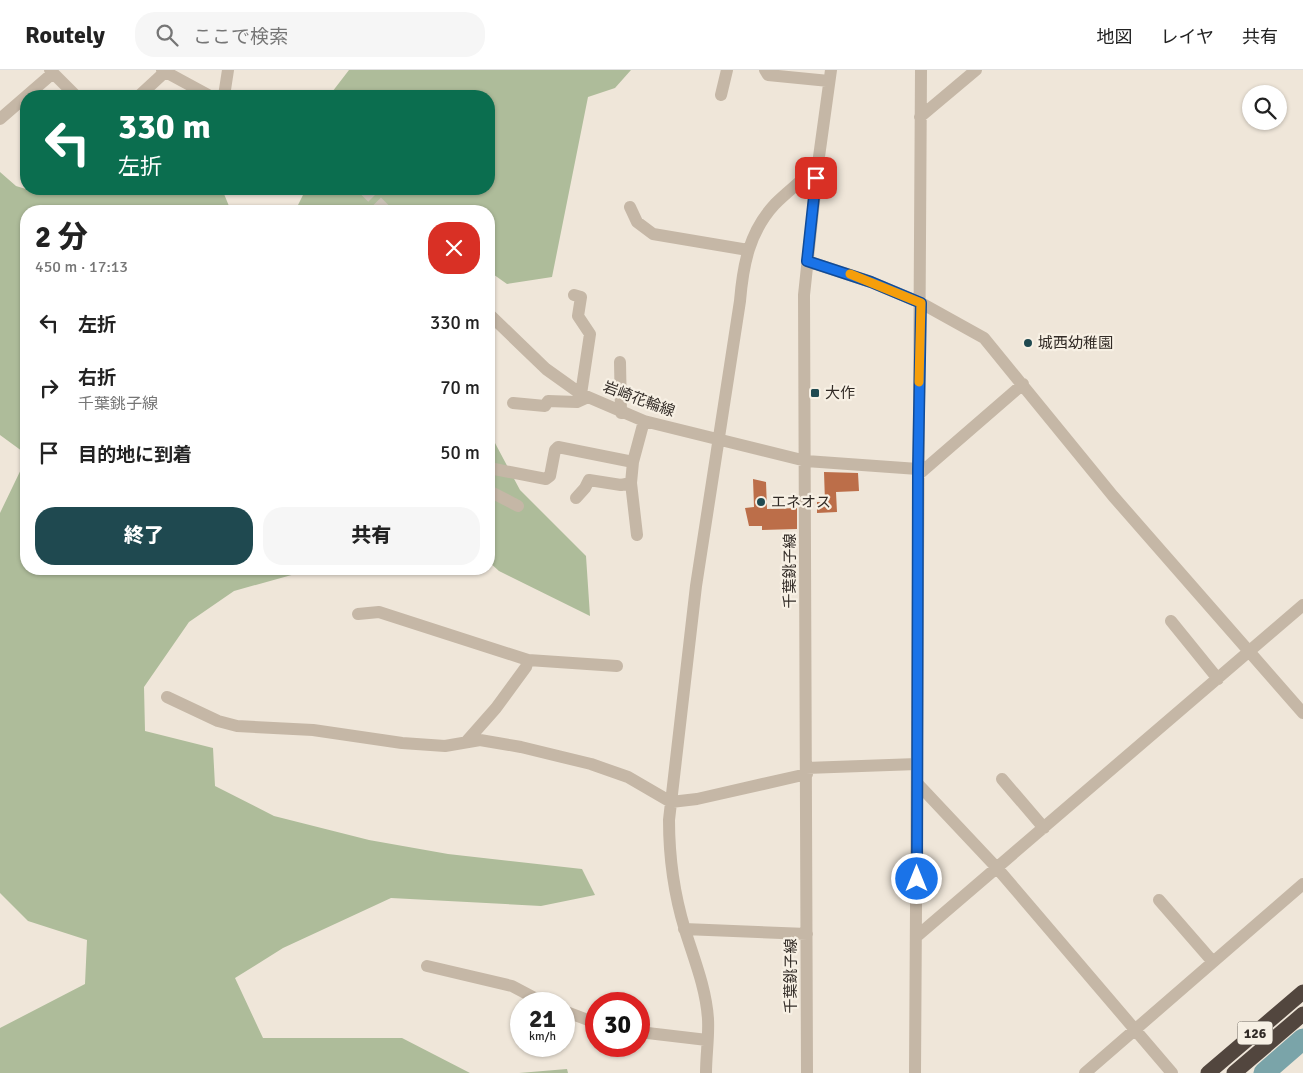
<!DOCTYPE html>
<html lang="ja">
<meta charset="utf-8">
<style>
:root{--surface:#fff;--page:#f6f6f6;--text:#222;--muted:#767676;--line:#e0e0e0;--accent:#1f4950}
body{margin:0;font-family:Signika,"Noto Sans JP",sans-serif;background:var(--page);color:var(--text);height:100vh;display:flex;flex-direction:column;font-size:19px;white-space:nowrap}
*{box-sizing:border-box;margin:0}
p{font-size:16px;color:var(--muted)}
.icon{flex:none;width:28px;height:28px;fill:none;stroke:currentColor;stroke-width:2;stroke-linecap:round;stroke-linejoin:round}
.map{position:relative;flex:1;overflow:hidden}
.sheet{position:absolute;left:20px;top:135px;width:475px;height:370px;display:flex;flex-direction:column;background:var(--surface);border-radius:20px;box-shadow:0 1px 4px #0004}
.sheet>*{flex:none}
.guide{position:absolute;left:20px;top:20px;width:475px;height:105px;border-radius:20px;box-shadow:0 1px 4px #0004;background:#0b6e4f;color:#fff;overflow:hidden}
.controls{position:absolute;left:1242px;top:15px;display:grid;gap:10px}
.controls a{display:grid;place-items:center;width:45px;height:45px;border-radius:50%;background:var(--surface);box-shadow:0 1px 4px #0004;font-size:25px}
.speed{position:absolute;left:510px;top:922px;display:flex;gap:10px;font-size:25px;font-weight:700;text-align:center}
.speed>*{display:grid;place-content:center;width:65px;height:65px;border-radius:50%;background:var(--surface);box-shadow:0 1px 4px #0004;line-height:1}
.speed small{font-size:12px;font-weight:400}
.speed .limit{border:8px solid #d22;background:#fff;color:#111}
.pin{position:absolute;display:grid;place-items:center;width:42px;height:42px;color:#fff;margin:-21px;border-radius:10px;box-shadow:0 2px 8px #0006}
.me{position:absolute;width:55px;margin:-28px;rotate:0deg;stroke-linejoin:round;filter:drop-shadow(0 0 4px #0008)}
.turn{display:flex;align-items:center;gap:18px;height:105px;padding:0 15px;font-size:22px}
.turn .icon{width:65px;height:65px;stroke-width:2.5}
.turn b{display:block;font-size:35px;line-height:42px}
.round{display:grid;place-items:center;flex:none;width:52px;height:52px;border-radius:20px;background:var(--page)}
.headline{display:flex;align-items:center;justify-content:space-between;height:85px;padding:0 15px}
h1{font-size:30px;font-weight:800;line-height:38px}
.button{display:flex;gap:10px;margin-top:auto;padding:10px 15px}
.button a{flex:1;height:58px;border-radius:20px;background:var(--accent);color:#fff;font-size:20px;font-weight:800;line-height:58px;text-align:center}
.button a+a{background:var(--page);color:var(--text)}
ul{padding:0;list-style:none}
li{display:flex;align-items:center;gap:15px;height:65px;padding:0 15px}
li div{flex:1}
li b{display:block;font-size:19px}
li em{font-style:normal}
header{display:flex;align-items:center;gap:30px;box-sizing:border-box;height:70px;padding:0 25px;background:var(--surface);border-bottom:1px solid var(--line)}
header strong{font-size:24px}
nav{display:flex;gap:28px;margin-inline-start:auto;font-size:18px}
.search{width:350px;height:45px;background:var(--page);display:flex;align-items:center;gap:12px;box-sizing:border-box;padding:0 18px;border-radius:20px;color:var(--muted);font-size:19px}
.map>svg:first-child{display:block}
.green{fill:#aebc9a}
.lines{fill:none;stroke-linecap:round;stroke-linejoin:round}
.river{stroke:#7aa4a9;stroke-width:21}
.building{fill:#bc6e49}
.minor-tunnel{stroke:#c9c1b5;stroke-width:12;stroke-dasharray:12 6;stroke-linecap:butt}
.minor{stroke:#c5b7a6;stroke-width:12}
.highway{stroke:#52463e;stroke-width:15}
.route-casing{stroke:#114b97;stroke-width:12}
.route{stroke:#1a73e8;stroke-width:9}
.slow{stroke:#f59e0b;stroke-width:9}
.poi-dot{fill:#1f4950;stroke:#f7f0e4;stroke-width:2}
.labels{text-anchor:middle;stroke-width:4.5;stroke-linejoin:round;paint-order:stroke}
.shield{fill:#f7f0e4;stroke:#6d665f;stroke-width:1}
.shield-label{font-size:14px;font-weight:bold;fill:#322b26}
.poi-label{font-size:15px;fill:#322b26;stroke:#f7f0e4;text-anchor:start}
.street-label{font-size:15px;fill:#322b26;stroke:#f7f0e4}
</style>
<header>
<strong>Routely</strong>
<div class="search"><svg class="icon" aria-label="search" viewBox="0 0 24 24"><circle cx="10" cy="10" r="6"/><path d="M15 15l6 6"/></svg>ここで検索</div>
<nav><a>地図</a><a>レイヤ</a><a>共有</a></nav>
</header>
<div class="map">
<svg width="1303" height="1003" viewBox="0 0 1303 1003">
<rect width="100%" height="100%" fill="#efe6d9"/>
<path class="green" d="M349 0H631L615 18 588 27 552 207 507 214 490 202 489 204V141H295L306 119H489V26H329Z
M0 102 16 116 39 123 46 119H222L231 141H26V384L0 365Z
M489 310 494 321 495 373 520 420 586 486 590 546 499 501 489 492Z
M26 389V499H313L234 521 189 552 144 617 145 661 213 678 215 716 274 746 369 770 448 784 582 799 595 825 541 836 391 828 283 878 235 908 263 968H402L470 1003H0V958L85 914 87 870 28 851 0 823V443Z
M567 999 568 1003H519Z"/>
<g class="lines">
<path class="river" d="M1264 1003 1303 969"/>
</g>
<path class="building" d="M824 402 858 403 859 421 836 422 837 442 817 443V432H825Z
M753 409 766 412 767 439 797 438V459L762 460V456H749L745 438 754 437Z"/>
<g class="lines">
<path class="minor-tunnel" d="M364 119 386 141"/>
<path class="minor" d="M50 0 76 26
M162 0 210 26
M765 0 768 5 829 11
M721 25 727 0
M139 26 167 0
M224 26 228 0
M920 47 976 0
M0 49 53 3
M630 137 637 152 653 164 748 180
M807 191 871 212 921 233 984 268 1113 426 1303 643
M574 225 581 227 578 246 590 264 581 324
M489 244 546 299 581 324 644 351 806 391 918 399
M620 292 621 343
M513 333 545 336 548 331 577 332 588 327
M489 398 546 409 550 406 555 380 558 377 633 392
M918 405 1023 314
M489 421 518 436
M576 428 585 418 589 410 621 415 631 413
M637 465 631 413 633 392 644 351
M358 544 379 542 528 590 617 596
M1171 551 1218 609
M167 627 218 651 237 656 313 660 402 673 445 676 480 670 521 677 591 694 628 707 671 732 697 729 807 704
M466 672 496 638 526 597 528 590
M806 698 917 694
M1002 709 1044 758
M917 713 997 798 1172 1003
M1159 830 1213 892
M684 859 807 864
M916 867 1303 535
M427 896 512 916 546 934
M564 941 596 953
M639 962 707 970
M706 1003C706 985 709 967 708 949 706 918 694 889 685 860 674 824 669 787 669 750L696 516 740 231C743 195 749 162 775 134 789 120 805 109 818 94
M807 1003 804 225 818 94 831 0
M915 1003 921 0
M1085 1003 1303 814"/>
<path class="highway" d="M1208 1003 1303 922
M1234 1003 1303 944"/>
</g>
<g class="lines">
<defs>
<path id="route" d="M816 108 807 191 871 212 921 233 918 399 917 809"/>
</defs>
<use href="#route" class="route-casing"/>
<use href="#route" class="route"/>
<path class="slow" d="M850 204 921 233 919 312"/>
</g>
<g class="poi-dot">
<circle cx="1028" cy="273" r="5"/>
<rect x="810" y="318" width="10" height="10" rx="2.5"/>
<circle cx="761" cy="432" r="5"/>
</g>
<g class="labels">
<rect class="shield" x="1237.5" y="951.5" width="35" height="23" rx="4"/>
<g class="shield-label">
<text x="1255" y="968">126</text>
</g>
<g class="poi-label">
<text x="1038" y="278">城西幼稚園</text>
<text x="825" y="328">大作</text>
<text x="771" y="437">エネオス</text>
</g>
<g class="street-label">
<text transform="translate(639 329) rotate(20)" y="5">岩崎花輪線</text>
<text transform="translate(790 501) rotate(-90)" y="5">千葉銚子線</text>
<text transform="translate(791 906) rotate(-90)" y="5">千葉銚子線</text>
</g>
</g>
</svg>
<div class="controls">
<a><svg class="icon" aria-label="search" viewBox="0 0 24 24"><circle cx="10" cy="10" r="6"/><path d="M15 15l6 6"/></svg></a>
</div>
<div class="speed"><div>21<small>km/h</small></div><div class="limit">30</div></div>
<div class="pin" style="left:816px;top:108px;background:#d93025"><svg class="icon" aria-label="arrive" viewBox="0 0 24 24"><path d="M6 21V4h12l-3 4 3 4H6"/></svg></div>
<svg class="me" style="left:917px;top:809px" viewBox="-20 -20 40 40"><circle r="17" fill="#1a73e8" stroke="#fff" stroke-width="3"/><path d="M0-11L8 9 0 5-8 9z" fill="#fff"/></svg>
<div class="guide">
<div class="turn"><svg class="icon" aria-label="left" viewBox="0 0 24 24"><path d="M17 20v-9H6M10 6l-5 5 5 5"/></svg><div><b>330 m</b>左折</div></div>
</div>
<section class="sheet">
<div class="headline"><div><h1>2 分</h1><p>450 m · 17:13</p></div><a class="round" style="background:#d93025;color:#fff"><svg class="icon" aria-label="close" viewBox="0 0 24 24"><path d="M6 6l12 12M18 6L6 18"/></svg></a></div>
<ul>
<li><svg class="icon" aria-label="left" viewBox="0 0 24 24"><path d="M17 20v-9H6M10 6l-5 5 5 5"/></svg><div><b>左折</b></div><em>330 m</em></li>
<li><svg class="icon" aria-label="right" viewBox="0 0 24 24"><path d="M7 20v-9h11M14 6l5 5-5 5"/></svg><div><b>右折</b><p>千葉銚子線</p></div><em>70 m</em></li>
<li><svg class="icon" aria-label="arrive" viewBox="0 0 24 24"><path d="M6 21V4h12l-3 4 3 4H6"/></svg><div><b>目的地に到着</b></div><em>50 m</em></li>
</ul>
<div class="button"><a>終了</a><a>共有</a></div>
</section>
</div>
